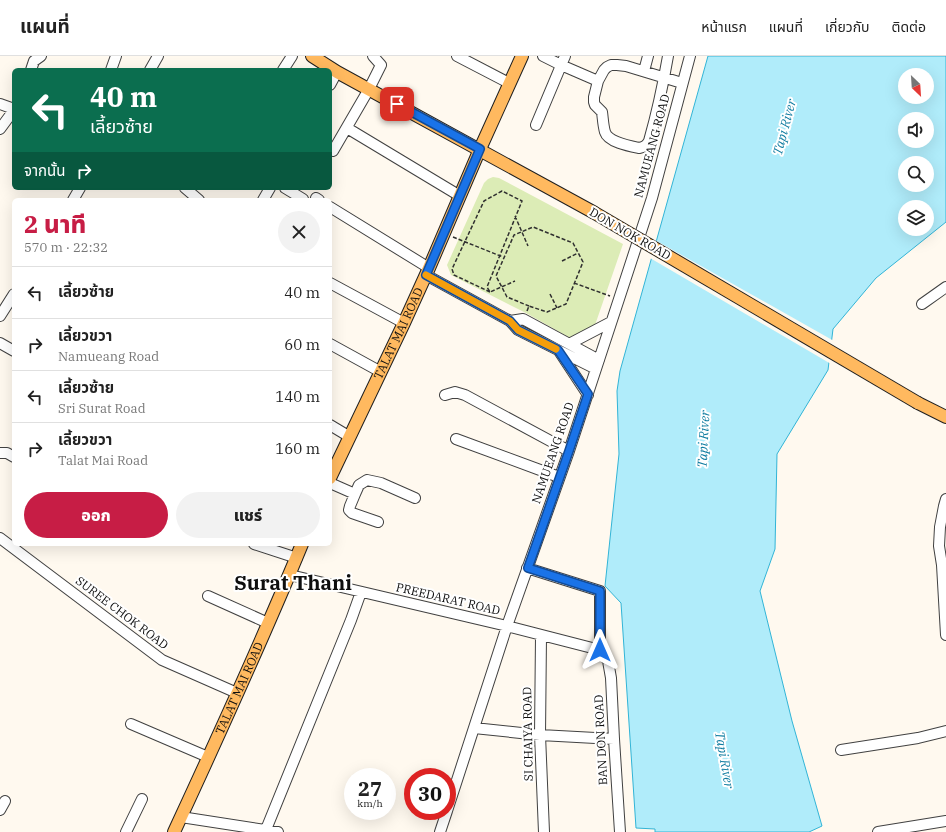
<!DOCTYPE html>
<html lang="th">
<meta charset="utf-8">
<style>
:root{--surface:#fff;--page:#f2f2f2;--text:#222;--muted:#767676;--line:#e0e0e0;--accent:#c71d45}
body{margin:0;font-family:"IBM Plex Serif","Noto Sans Thai",serif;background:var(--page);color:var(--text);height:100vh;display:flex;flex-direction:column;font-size:15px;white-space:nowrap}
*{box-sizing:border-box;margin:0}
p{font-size:13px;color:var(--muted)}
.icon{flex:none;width:22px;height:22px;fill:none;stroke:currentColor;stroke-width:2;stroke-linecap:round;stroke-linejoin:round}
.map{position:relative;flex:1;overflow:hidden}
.sheet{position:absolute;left:12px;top:142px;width:320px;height:348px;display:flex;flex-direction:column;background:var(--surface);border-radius:6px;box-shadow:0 4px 16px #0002}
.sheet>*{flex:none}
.banner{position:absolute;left:12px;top:12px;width:320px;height:122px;border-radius:6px;box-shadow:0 4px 16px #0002;background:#0b6e4f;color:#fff;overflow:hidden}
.needle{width:26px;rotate:155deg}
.fabs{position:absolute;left:898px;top:12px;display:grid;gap:8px}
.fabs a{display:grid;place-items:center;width:36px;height:36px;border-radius:50%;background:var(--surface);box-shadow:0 4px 16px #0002;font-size:20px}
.speed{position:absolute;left:344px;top:712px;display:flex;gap:8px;font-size:20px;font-weight:700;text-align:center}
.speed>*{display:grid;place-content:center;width:52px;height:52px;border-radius:50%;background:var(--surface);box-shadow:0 4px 16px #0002;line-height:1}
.speed small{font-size:10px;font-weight:400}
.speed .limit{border:6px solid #d22;background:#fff;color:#111}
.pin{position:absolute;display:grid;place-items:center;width:34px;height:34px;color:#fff;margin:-17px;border-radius:8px;box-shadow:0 2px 6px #0006}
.me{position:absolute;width:44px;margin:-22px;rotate:0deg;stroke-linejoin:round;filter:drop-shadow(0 0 3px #0008)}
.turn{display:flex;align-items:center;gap:14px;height:84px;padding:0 12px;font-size:18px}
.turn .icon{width:52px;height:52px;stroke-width:2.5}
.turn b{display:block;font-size:28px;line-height:34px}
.then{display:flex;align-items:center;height:38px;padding:0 12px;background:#0003;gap:8px;font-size:15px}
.round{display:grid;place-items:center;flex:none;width:42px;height:42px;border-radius:21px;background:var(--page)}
.overview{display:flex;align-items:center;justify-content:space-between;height:68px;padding:0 12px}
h1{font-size:24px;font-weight:800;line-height:30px;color:var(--accent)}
.action{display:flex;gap:8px;margin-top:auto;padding:8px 12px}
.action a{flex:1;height:46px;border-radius:24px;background:var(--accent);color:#fff;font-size:16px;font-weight:800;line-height:46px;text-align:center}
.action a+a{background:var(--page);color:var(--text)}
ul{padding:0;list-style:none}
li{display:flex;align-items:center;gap:12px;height:52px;padding:0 12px;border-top:1px solid var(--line)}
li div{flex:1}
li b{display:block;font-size:15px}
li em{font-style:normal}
header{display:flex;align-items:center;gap:24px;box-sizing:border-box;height:56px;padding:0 20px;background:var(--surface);border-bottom:1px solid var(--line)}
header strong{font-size:19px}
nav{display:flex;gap:22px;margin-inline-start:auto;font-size:14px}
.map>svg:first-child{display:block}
.green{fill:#dcecb6}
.water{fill:#b0ecfa;stroke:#32b4d6;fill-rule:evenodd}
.pier{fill:#fff9ef}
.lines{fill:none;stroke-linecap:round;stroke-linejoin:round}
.minor-casing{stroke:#414141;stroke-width:12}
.major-casing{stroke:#1f1f1f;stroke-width:14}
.path{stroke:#303030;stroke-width:1.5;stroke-dasharray:4 2;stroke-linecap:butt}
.minor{stroke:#fff;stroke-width:10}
.major{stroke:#ffb95f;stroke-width:12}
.major-bridge-casing{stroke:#1f1f1f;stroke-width:14;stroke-linecap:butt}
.major-bridge{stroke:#ffb95f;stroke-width:12}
.route-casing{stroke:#114b97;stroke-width:10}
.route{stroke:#1a73e8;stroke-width:7}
.slow{stroke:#f59e0b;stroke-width:7}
.labels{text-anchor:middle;stroke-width:4;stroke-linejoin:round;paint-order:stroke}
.street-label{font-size:12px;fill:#0e0e0e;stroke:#fff}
.water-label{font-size:13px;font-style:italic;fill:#0f7ca0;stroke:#fff}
.town-label{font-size:20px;font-weight:bold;fill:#0e0e0e;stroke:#fff}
</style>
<header>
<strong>แผนที่</strong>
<nav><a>หน้าแรก</a><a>แผนที่</a><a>เกี่ยวกับ</a><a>ติดต่อ</a></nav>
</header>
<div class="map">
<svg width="946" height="776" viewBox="0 0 946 776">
<rect width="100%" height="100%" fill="#fff9ef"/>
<path class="green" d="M493 121 499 122 623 188 594 272 572 283 526 257 451 219 447 209 484 127 488 123Z"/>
<path class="water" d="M708 0H946V166L876 222 833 273 828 314 777 398 775 493 760 535 792 665 822 770 809 776H655V773L636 772 621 547 605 530 619 398 617 335 620 315ZM905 19H927V41H905ZM905 63H927V85H905ZM905 107H927V129H905ZM905 151H927V173H905Z"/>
<path class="pier" d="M655 184 834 285 831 308 650 202Z"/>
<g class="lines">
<defs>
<path id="minor" d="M457 0 509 27
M543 0 561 9 598 25
M668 0C663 29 657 57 649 85 646 90 644 91 639 92 629 90 608 86 605 76 603 69 603 63 602 56L595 49 594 46V41L598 25 604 14 607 11 611 9H617L626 10 682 27
M31 14 34 5 41 0
M111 14 116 0
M150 14 158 0
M283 14 292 0
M644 15 648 0
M330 29 337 16
M0 48 14 53
M536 69 565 0
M347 72 460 140
M0 73 14 54
M333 95 369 33 381 9 373 0
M185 132 199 144
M285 132 303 143
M316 142 319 144
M73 144 80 132
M263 144 270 132
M330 151 429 212
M426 219 510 265 518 274 596 313
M330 227 404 267
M922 248 946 231
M0 260 14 238
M510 265 523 263 599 304
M0 287 14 295
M330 288 381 316
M569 288 611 266
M559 295 588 339
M445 339 455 336 465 339 569 395
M330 369 350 381
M456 383 559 421
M0 397H7L14 401
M330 427 355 438 359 429 367 424 381 427 415 442
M355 438 350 450 349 454 352 457 378 466
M946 443 944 450 940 471 939 490 942 509 946 579
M0 482 162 604 237 637
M254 488 297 502
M527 512 600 535V594
M290 519 507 570 600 594
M208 540 268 567
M541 580 540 679 544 776
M600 594 608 605 611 622 614 683 620 776
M131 668 208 701
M474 672 540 679 614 683
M841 694 918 682 946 675
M0 754 5 745
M447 755 507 570 569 395 619 243 652 142 690 0
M181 761 278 776
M126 776 142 743
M265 776 351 564 361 536
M440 776 447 755
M878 776 946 765"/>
<g id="major">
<path d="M312 0 337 16 593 156"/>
<path d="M918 347 946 361"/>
<path id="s1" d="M330 422 404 267 429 212 480 93 522 0"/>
<path id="s2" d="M174 776C218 681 262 585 302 488"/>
</g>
</defs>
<use href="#minor" class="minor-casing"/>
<use href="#major" class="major-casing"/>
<path class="path" d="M515 160 528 190
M453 181 503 201
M562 205 578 197
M574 227 610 240
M490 236 454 219 452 213 484 145 502 135 522 145 487 231 490 236 515 225
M550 238 557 252
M527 255 529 250 547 256 566 248 583 206 573 187 533 171 514 179 496 220 507 241 529 250"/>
<use href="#minor" class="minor"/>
<use href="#major" class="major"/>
<defs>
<path id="major-bridge" d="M593 156 918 347"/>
</defs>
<use href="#major-bridge" class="major-bridge-casing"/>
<use href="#major-bridge" class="major-bridge"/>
</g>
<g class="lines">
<defs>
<path id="route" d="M397 48 480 93 426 219 510 265 518 274 558 294 588 338 569 395 528 512 600 535V594"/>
</defs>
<use href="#route" class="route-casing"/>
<use href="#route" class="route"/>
<path class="slow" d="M426 219 510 265 518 274 556 293"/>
</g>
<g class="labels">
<g class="street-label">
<text transform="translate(652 90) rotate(-75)" y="4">NAMUEANG ROAD</text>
<text transform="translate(630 178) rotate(30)" y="4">DON NOK ROAD</text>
<text dy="4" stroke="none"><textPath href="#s1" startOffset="160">TALAT MAI ROAD</textPath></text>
<text transform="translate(553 397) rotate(-71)" y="4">NAMUEANG ROAD</text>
<text transform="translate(448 543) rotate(13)" y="4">PREEDARAT ROAD</text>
<text transform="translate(122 557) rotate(37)" y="4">SUREE CHOK ROAD</text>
<text dy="4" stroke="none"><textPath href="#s2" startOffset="158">TALAT MAI ROAD</textPath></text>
<text transform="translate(528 678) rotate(-91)" y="4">SI CHAIYA ROAD</text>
<text transform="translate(601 684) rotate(-93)" y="4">BAN DON ROAD</text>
</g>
<g class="water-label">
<text transform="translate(784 71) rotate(-75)" y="5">Tapi River</text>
<text transform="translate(703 383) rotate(-87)" y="5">Tapi River</text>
<text transform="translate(725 704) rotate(80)" y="5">Tapi River</text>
</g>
<g class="town-label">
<text x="293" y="534">Surat Thani</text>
</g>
</g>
</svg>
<div class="fabs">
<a><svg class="needle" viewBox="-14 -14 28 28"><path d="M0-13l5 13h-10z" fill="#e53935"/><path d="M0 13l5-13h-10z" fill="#767676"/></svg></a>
<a><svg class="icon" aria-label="sound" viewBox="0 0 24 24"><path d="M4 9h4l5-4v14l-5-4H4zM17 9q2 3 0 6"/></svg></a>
<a><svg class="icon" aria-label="search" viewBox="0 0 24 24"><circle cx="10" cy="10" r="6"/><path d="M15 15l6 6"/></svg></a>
<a><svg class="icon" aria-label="layers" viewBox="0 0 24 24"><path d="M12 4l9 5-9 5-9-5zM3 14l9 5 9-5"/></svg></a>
</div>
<div class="speed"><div>27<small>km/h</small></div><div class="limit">30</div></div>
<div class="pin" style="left:397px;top:48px;background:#d93025"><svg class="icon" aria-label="arrive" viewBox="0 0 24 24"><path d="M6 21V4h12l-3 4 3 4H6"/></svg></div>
<svg class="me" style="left:600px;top:594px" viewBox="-20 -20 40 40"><path d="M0-17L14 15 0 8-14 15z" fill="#1a73e8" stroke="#fff" stroke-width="4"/></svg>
<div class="banner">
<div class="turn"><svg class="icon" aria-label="left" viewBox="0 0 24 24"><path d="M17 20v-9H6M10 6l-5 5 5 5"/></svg><div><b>40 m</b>เลี้ยวซ้าย</div></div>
<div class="then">จากนั้น<svg class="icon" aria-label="right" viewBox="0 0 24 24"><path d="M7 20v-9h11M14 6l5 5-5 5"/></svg></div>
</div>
<section class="sheet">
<div class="overview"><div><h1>2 นาที</h1><p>570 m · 22:32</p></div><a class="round"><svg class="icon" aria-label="close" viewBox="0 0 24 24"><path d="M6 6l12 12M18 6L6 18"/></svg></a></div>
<ul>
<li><svg class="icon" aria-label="left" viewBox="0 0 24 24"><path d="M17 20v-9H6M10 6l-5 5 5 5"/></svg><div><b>เลี้ยวซ้าย</b></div><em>40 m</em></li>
<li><svg class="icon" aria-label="right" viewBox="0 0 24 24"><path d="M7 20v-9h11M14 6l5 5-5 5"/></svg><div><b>เลี้ยวขวา</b><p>Namueang Road</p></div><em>60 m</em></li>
<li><svg class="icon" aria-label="left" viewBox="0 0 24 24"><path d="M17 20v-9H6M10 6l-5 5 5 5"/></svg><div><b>เลี้ยวซ้าย</b><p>Sri Surat Road</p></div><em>140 m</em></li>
<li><svg class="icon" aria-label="right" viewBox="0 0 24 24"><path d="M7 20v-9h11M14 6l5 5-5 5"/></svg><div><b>เลี้ยวขวา</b><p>Talat Mai Road</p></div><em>160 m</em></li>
</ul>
<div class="action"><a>ออก</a><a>แชร์</a></div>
</section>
</div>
